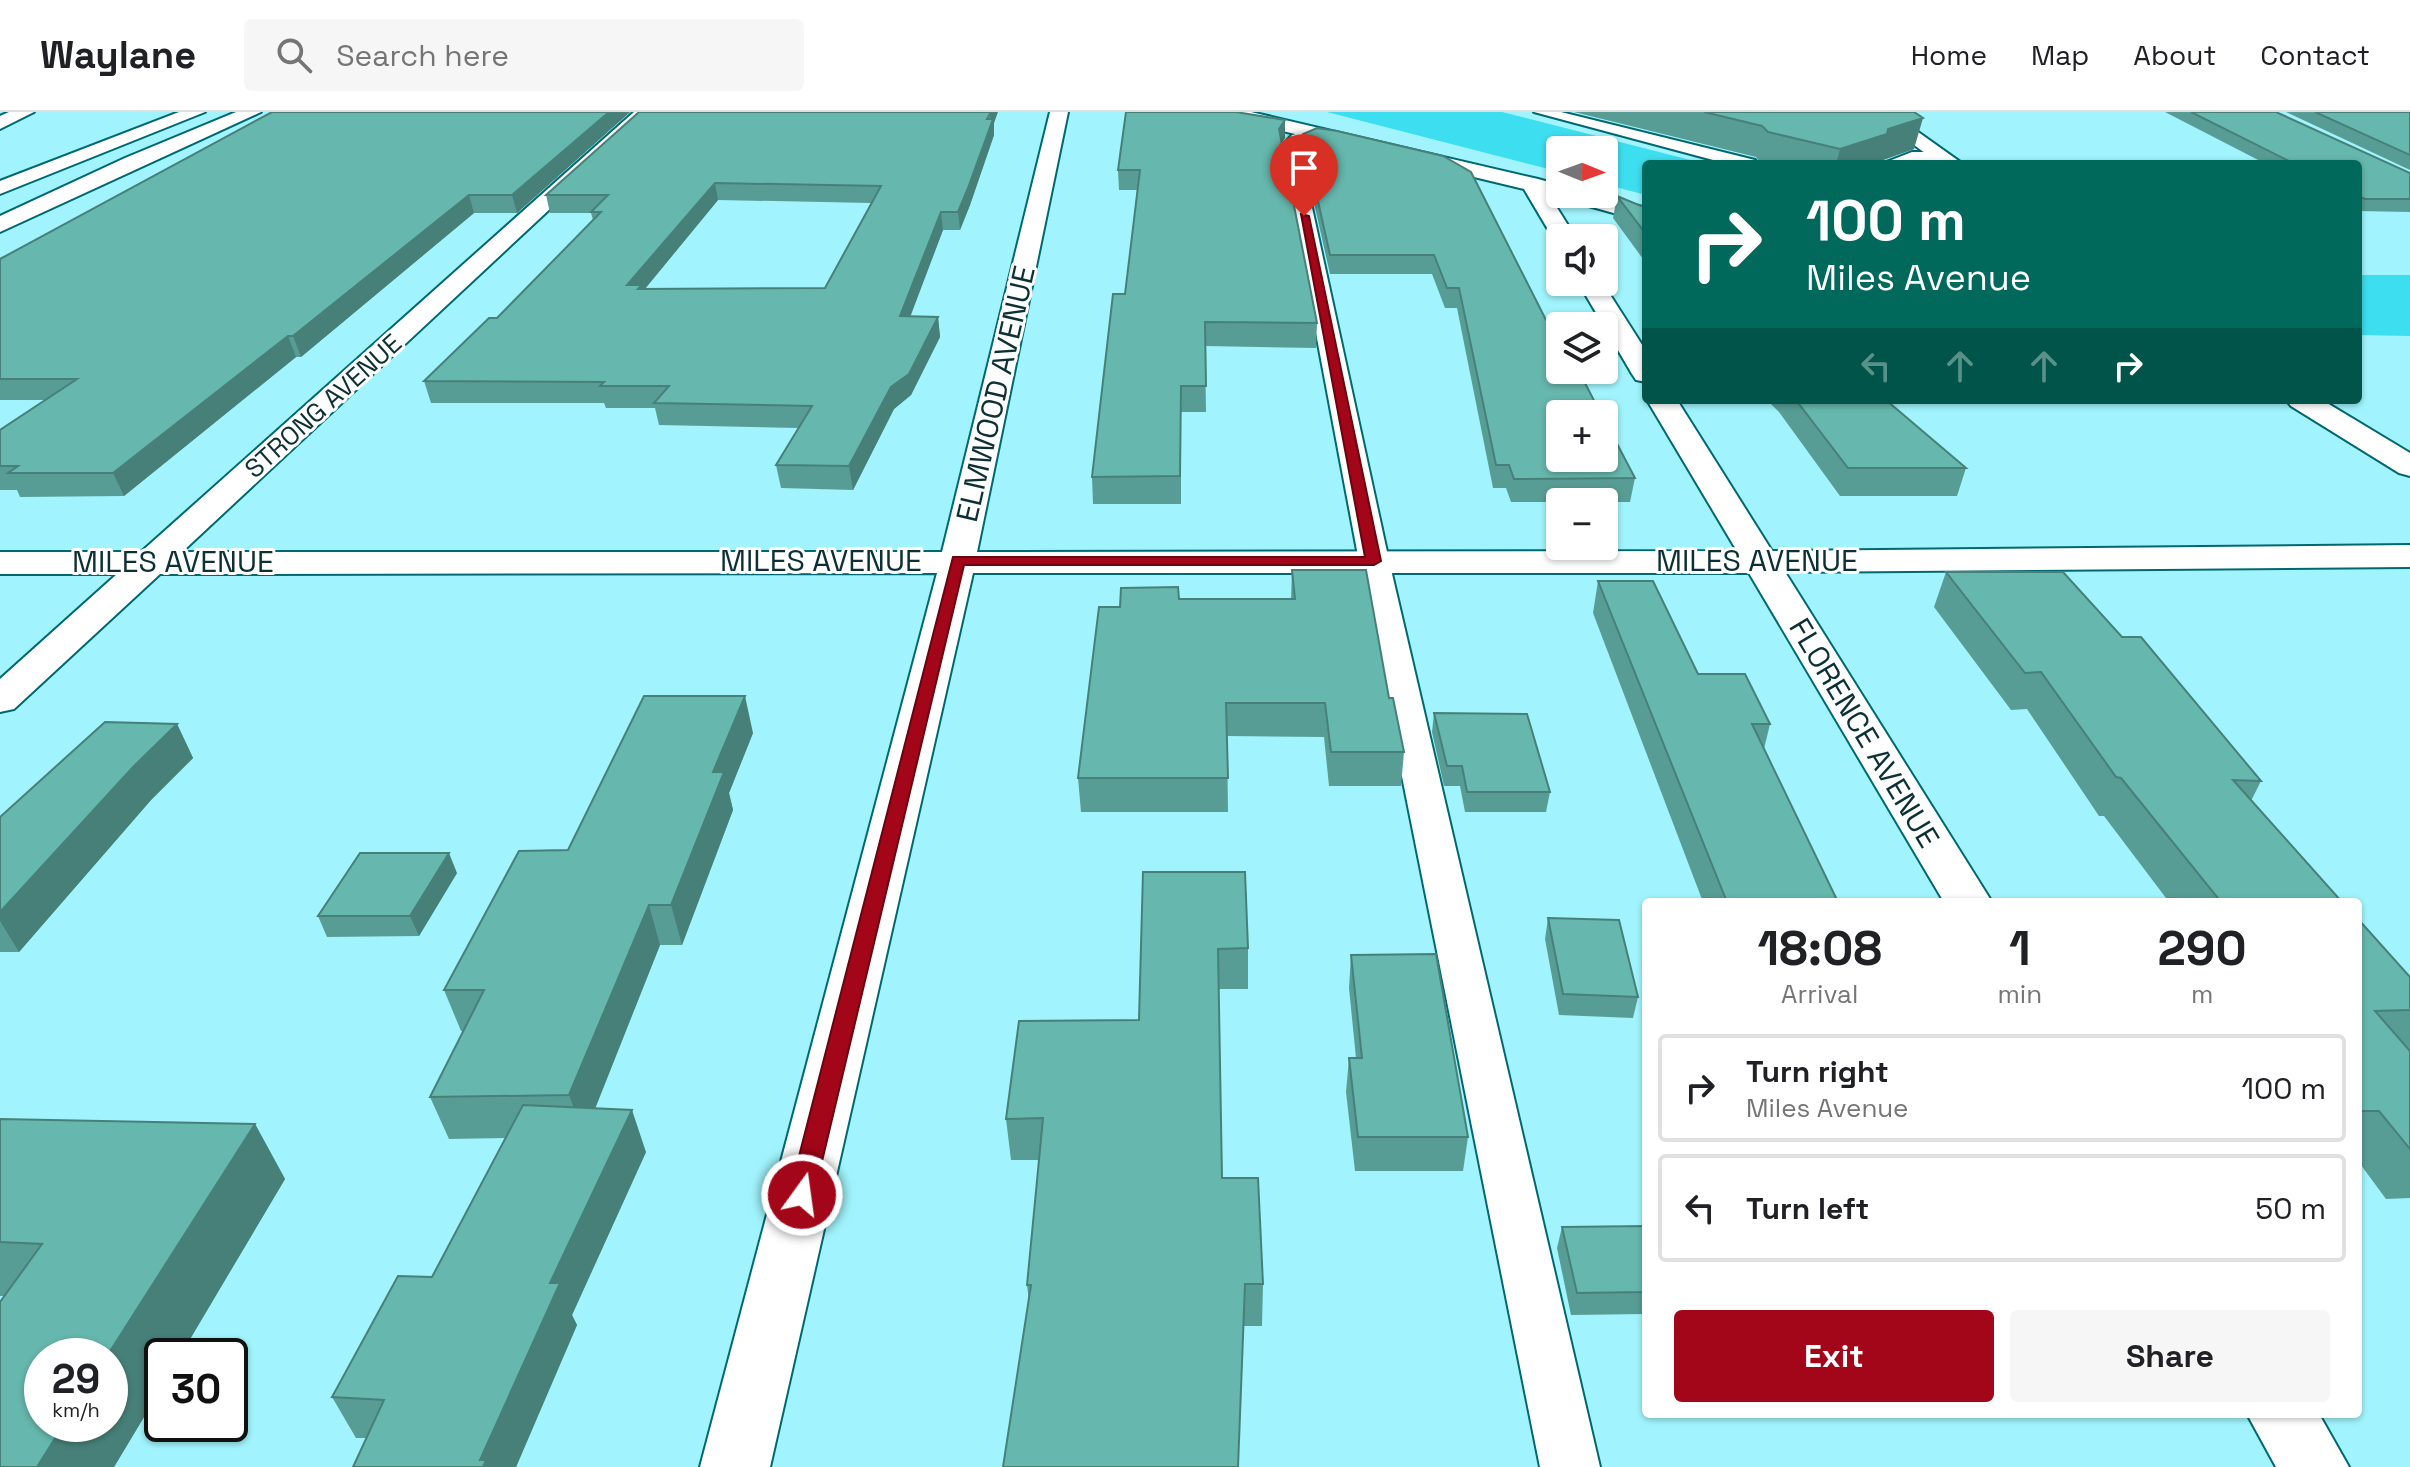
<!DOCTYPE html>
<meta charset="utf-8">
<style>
:root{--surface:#fff;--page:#f6f6f6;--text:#202124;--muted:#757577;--line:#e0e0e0;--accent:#a20618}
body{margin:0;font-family:"Space Grotesk",sans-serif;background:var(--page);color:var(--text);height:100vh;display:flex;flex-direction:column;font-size:30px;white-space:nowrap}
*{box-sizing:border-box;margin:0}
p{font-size:26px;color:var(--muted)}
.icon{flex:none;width:44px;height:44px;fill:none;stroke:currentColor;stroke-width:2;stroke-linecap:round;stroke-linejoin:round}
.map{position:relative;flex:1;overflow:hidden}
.panel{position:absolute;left:1642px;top:786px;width:720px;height:520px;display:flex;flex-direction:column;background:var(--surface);border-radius:8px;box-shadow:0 2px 6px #0004}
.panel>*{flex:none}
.hud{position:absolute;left:1642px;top:48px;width:720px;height:244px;border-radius:8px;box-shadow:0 2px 6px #0004;background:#00695c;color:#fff;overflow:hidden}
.needle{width:52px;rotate:91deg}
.tools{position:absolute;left:1546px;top:24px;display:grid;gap:16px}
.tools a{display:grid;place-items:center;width:72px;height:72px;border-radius:8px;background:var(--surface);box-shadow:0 2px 6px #0004;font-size:40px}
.speed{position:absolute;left:24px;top:1226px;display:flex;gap:16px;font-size:40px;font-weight:700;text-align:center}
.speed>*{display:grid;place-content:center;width:104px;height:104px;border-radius:50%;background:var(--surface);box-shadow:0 2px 6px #0004;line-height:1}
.speed small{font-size:20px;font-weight:400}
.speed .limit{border:4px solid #111;border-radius:12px;background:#fff;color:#111}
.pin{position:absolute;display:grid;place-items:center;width:68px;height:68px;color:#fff;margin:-82px -34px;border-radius:50% 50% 50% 0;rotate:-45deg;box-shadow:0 0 8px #0007}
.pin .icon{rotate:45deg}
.me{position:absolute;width:88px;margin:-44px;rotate:14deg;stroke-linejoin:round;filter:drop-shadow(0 0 6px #0008)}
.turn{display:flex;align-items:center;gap:28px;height:168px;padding:0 32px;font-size:36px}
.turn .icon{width:104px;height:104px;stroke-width:2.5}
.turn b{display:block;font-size:56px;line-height:68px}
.lanes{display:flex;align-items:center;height:76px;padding:0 32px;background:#0003;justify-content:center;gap:40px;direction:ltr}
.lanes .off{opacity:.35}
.eta{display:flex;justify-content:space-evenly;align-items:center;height:136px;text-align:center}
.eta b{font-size:48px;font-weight:800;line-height:56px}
.action{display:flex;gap:16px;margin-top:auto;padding:16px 32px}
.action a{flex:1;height:92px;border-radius:8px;background:var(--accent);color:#fff;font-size:32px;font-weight:800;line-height:92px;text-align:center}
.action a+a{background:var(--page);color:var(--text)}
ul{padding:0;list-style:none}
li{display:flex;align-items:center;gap:24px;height:108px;margin:0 16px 12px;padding:0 16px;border:4px solid var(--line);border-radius:8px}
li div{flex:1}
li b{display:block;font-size:30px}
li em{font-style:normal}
header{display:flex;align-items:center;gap:48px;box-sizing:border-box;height:112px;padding:0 40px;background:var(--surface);border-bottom:2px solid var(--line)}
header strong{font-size:38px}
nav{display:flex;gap:44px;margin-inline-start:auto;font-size:28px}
.search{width:560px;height:72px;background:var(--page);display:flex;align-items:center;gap:20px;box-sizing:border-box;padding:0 28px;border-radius:8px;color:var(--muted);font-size:30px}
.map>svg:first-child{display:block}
.water{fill:#3ddeef}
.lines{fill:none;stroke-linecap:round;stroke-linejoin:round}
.service-casing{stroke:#006871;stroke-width:4}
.minor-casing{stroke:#006871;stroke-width:4}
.tertiary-casing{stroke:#006871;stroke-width:4}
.motorway-casing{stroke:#006871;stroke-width:4}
.service{fill:#fff;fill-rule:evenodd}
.minor{fill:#fff;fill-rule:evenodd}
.tertiary{fill:#fff;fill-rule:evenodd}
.motorway{fill:#fff;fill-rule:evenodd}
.wall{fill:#589d95;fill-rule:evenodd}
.shaded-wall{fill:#478079}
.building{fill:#66b7ad;stroke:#478079;stroke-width:2;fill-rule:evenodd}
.route{fill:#a20618;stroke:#690410;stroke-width:2}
.labels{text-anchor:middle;stroke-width:6;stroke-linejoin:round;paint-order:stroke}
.far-street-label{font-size:26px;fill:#0c3034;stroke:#fff}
.street-label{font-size:30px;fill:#0c3034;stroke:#fff}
</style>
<header>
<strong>Waylane</strong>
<div class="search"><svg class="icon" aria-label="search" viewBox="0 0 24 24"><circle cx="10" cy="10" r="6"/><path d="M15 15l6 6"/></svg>Search here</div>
<nav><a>Home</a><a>Map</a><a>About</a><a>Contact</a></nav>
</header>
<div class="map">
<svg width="2410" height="1355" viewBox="0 0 2410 1355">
<rect width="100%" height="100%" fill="#a1f4fd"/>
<path class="water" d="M1327 0H1502L1706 52H1646V83L1604 72V38H1560V60Z
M2358 163H2410V224L2358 223Z"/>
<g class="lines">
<defs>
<path id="service" d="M1534 0H1561L1755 48 1758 52H1728Z
M1318 16 1326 21 1324 25 1299 36 1389 449 1600 1355H1540L1359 449 1281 35 1292 23Z
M1912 40H1943L1952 45 1943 50 1881 52Z"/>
<path id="minor" d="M236 0H261L0 120V104L125 46Z
M634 0H654L182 440H942L1050 0H1068L977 440 1737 439 1647 288H1677L1772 439 2410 433V455L1785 460 1992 790H1944L1749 461H973L770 1355H700L937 461 160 462 14 597 0 600V567L117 462H0V440H141Z
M1218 0H1251L1538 67 1560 73V82H1594L1646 96V110L1549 83 1576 126H1560V132L1556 131 1524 77 1220 4Z
M1578 170H1602L1646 239V270L1636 268 1632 262Z
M2247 1302H2319L2349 1355H2276Z"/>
<path id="tertiary" d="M1869 0H1890L1963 52H1940Z
M2286 288H2322L2410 341V364L2399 361 2291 294Z"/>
<path id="motorway" d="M9 0H34L0 17V4Z
M179 0H205L0 82V69Z"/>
</defs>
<use href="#service" class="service-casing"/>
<use href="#minor" class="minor-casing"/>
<use href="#tertiary" class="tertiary-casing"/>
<use href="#motorway" class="motorway-casing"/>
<use href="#service" class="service"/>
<use href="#minor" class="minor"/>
<use href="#tertiary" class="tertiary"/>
<use href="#motorway" class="motorway"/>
</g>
<path class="wall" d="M272 0H630L517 101H474L301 245H296L124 384 20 385 17 378H0V318L45 288H0V147Z
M1574 0H1914V37L1880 49V52H1761L1756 45Z
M2165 0H2276L2410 61V100L2358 99V52H2266Z
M2286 0H2410V58Z
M1285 8V26L1281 31 1317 211 1316 236 1205 234 1206 300H1181V392H1093L1092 365 1125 182 1137 78H1119L1118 58Z
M994 11V23L970 93 960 118H943L910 204 938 205 940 225 911 283 894 297 853 378 781 376 776 353 799 316 659 313 655 296H606L604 291H431L424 269 497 206 593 108 591 101H550L546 83ZM718 88 871 91 825 176 645 177Z
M1303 22 1574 271 1635 366 1630 390H1511L1506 376H1493L1457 196H1445L1432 162H1330L1302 38Z
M1617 84 1641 94 1646 93V151L1613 106Z
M1767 288H1886L1966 356 1957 384H1840L1779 300Z
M1292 458 1389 586 1404 640 1401 674H1329L1324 625 1227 624 1228 700H1081L1078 666 1120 495 1179 487H1291Z
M1946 460 2122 525 2261 669 2251 689 2342 790H2169L2104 704H2099L2027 597 2011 598 1934 495Z
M1598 469 1698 562 1770 612 1764 637 1838 790H1703L1593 501Z
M1434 601 1550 680 1546 700H1465L1460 674H1444L1432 620Z
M177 612 193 646 151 688 19 840H0V705Z
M753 621 729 681 733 698 682 833H660L595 997 646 1040 572 1203 577 1213 516 1355H353L366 1326H356L332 1285 432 1165 506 1026 449 1027 430 985 463 919H461L444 878 568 738Z
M1143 760 1248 836V877H1218L1222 1066 1263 1172 1262 1214H1244L1029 1189 1027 1173 1039 1048H1011L1006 1007 1139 908Z
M457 761 419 824 327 825 318 804Z
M1548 806 1638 885 1633 906 1559 903 1545 827Z
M2358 807 2410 865V1086L2386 1087 2358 1049Z
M1351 843 1468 1025 1463 1059H1355L1346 980 1349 946H1356L1349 876Z
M0 1007 255 1012 285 1067 180 1244H162V1275L114 1355H0L4 1184H0Z
M1646 1114V1202L1571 1203 1557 1136 1562 1115Z"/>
<path class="shaded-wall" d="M609 0H630L517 101 512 83Z
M991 0H998L994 11V23L970 93 960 118 958 100Z
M1923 6 1914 37 1880 49V52H1836L1840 37 1888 17Z
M1285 8V26L1278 36 1279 17Z
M715 71 718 88 643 179 627 173Z
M469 83 474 101 301 245 293 224Z
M941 100 943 118 903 224 900 204Z
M938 205 940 225 911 283 894 297 853 378 849 354 891 275Z
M288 224 296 245 124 384 113 361Z
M745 584 753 621 729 681 733 698 682 833 671 793 713 660Z
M177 612 193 646 151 688 19 840 0 809V800L134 654Z
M449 741 457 761 419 824 410 804Z
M649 793 660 833 584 1024 569 983Z
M632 998 646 1040 572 1203 577 1213 516 1355H483L480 1348 550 1171Z
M255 1012 285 1067 180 1244H162V1275L114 1355H37L64 1312H110V1244H107Z"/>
<path class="building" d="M272 0H609L512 83H469L293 224H288L113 361H8L18 354H0V318L77 267H0V147Z
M639 0H991L987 7H993L968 76 958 100H941L900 204 938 205 909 262 891 275 849 354 776 353 812 294 654 291 669 274H600L604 270 424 269 489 206H497L601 100H591L608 83H546ZM715 71 881 74 825 176 638 177 642 173H627Z
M1126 0H1236L1285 8 1279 17 1317 211 1205 210 1206 274H1181L1180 364 1092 365 1113 182H1125L1140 58H1118Z
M1704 0H1914L1923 6 1888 17 1887 22 1840 37 1768 20 1762 14Z
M2191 0H2276L2410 61V87H2365L2358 84V52H2295Z
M2315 0H2410V43Z
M1317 16 1337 19 1443 44 1471 60 1546 208H1550L1560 235V258H1569L1574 271H1585L1601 302H1560V346H1604V307L1635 366 1514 367 1509 353H1496L1459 176H1447L1434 143H1330L1303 22Z
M1617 84 1641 94 1646 93V122Z
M1796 288H1886L1966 356H1848Z
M1292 458H1366L1389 586H1393L1404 640H1331L1325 591H1226L1228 666H1078L1099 495H1120L1121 476 1178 475 1179 487H1295Z
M1946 460H2063L2122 525H2141L2261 669 2233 668 2342 790H2221L2121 666 2116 665 2041 560 2025 561Z
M1598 469H1653L1698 562H1745L1770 612H1752L1838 790H1727Z
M644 584H745L713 660H724L671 793H649L569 983 430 985 484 878H444L519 739 568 738Z
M1434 601 1527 602 1550 680H1467L1462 654H1447Z
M105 610 177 612 134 654 0 800V705Z
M360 741H449L410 804H318Z
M1143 760H1245L1248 836 1218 837 1222 1066H1258L1263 1172H1245L1238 1355H1003L1031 1173H1027L1043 1006 1006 1007 1019 909 1139 908Z
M1548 806 1619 808 1638 885 1563 882Z
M2358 807 2410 865V898L2375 899 2410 939V1037L2379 999H2358Z
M1436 842 1468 1025H1358L1349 946H1362L1351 843Z
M523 993 632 998 550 1171H560L480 1348H486L483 1355H353L384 1288 332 1285 398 1164 432 1165Z
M0 1007 255 1012 107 1244H42V1312H64L37 1355H0V1190L42 1132 0 1130Z
M1646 1114V1180L1577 1181 1562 1115Z"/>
<path class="route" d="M1301 102 1309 104 1381 449 1374 453H964L814 1083 810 1090 802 1093 793 1090 789 1083 953 445H1365Z"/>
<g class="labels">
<g class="far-street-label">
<text transform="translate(323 294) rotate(-42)" y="9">STRONG AVENUE</text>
</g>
<g class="street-label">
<text transform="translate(996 282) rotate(-77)" y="10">ELMWOOD AVENUE</text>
<text x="821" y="459">MILES AVENUE</text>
<text x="1757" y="459">MILES AVENUE</text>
<text x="173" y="460">MILES AVENUE</text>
<text transform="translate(1864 621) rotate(59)" y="10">FLORENCE AVENUE</text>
</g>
</g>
</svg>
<div class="tools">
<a><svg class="needle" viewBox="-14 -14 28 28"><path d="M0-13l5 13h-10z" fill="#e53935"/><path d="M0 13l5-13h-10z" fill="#757577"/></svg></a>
<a><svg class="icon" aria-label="sound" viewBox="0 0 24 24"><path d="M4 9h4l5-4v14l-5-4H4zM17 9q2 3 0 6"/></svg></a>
<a><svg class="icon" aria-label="layers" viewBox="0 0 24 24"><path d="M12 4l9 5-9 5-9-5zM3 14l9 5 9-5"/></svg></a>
<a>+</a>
<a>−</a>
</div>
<div class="speed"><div>29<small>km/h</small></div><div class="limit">30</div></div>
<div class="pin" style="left:1304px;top:104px;background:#d93025"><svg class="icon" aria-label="arrive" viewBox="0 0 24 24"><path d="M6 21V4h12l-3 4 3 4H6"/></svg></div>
<svg class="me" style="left:802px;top:1083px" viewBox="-20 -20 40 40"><circle r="17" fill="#a20618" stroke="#fff" stroke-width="3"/><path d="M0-11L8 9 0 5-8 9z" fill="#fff"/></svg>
<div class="hud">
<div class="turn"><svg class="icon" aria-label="right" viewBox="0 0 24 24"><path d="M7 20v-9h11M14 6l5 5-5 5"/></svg><div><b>100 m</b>Miles Avenue</div></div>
<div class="lanes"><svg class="icon off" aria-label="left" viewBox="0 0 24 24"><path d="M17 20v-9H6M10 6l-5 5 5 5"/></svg><svg class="icon off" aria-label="ahead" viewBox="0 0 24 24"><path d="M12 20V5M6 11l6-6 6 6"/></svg><svg class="icon off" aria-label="ahead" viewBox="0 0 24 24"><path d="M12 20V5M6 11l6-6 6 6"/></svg><svg class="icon" aria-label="right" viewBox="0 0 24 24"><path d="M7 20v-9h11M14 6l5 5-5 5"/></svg></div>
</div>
<section class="panel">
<div class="eta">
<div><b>18:08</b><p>Arrival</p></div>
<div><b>1</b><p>min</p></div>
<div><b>290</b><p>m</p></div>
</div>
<ul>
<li><svg class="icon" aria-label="right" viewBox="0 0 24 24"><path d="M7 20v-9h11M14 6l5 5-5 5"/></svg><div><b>Turn right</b><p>Miles Avenue</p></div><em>100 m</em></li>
<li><svg class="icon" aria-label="left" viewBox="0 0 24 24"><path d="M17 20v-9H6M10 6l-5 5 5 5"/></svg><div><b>Turn left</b></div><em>50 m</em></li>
</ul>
<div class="action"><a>Exit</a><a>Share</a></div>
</section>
</div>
